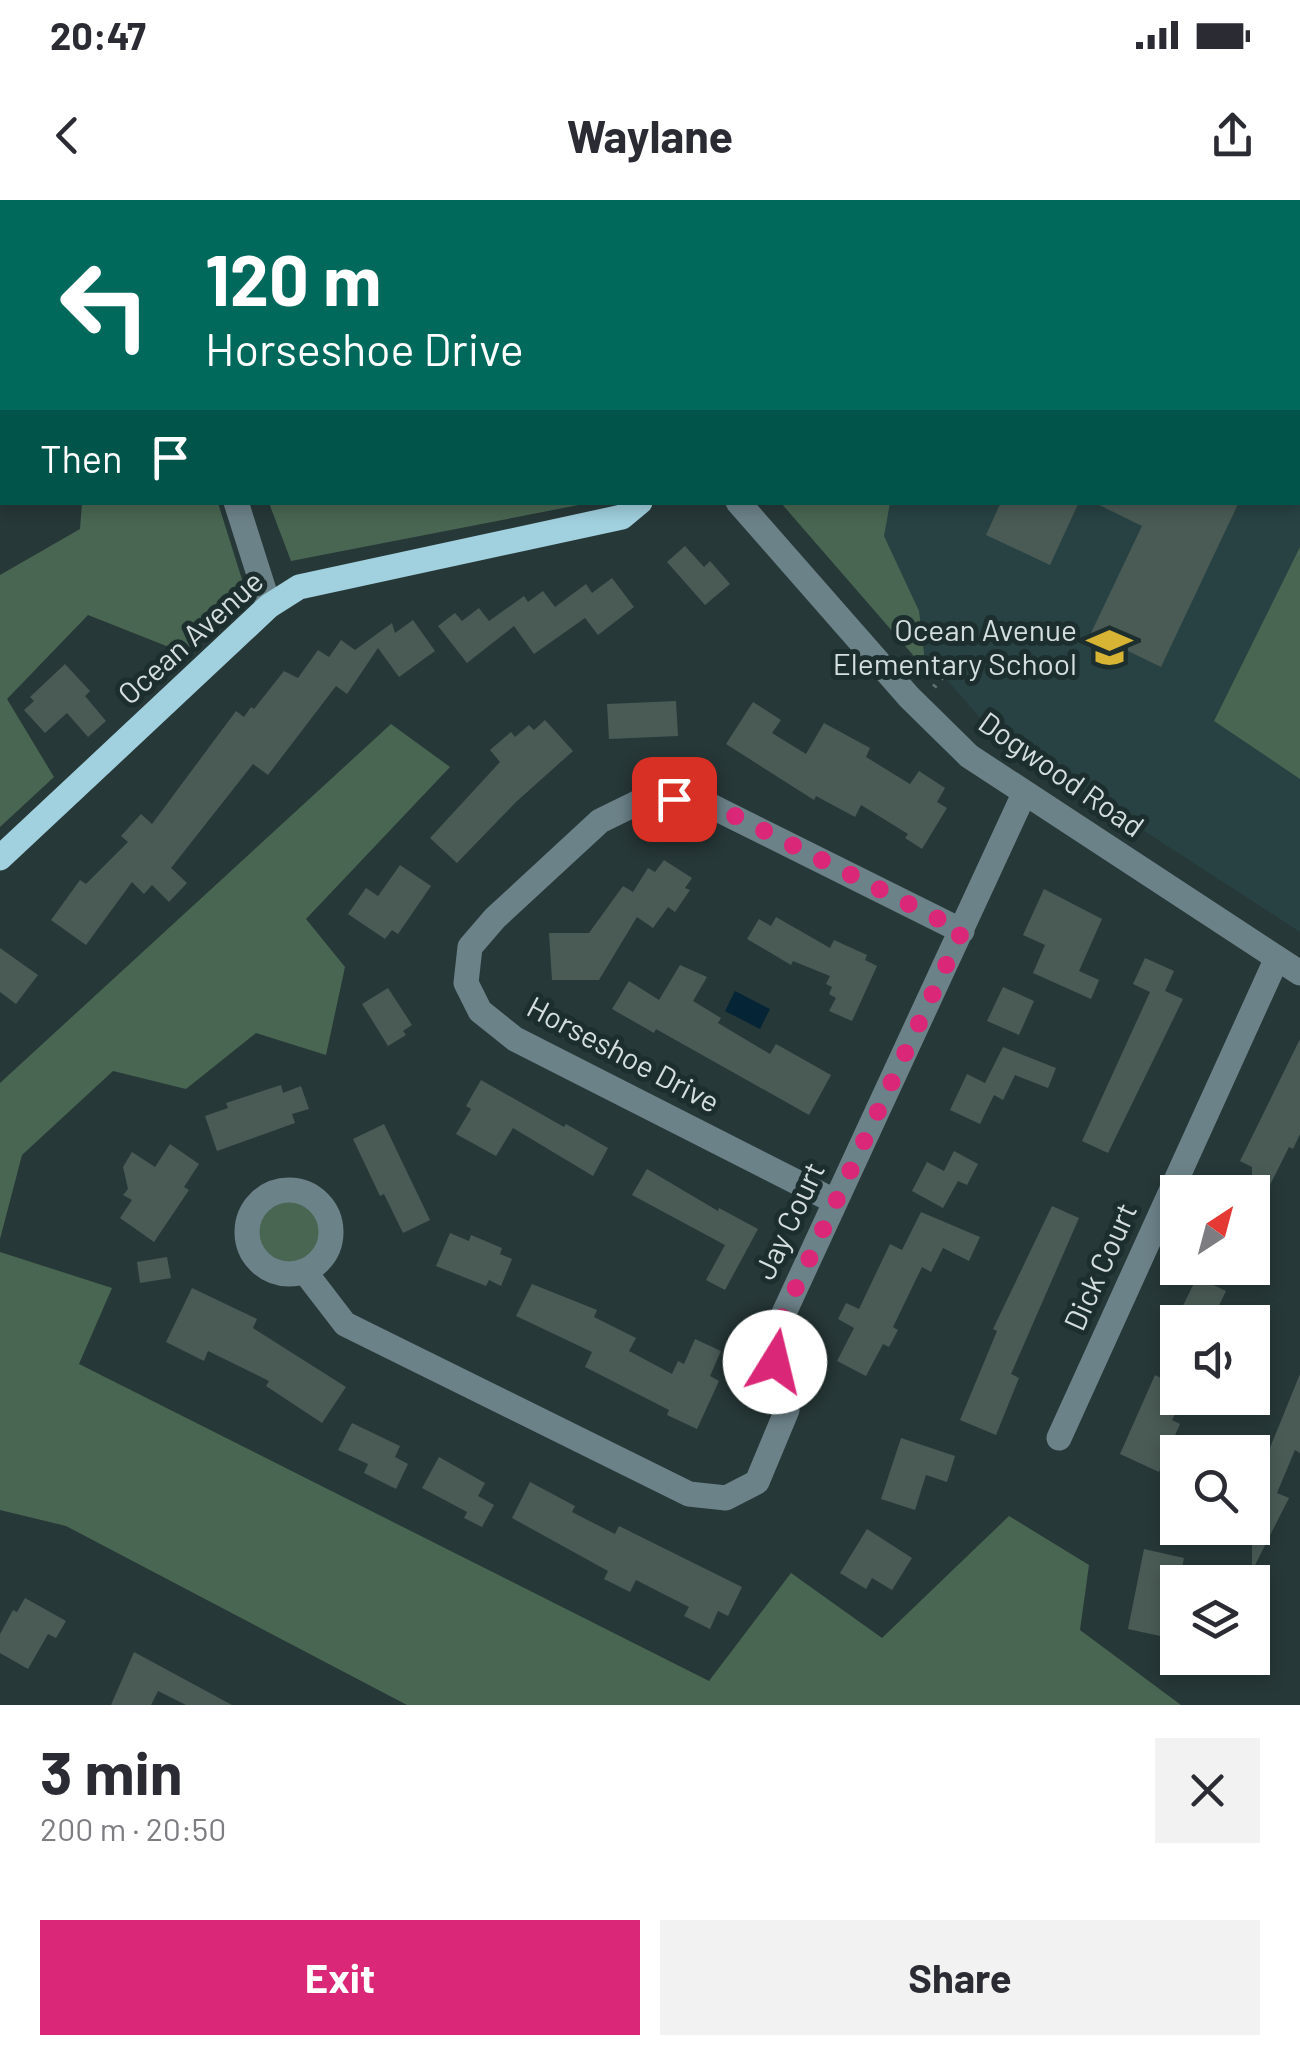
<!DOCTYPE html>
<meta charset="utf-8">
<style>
:root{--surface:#fff;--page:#f2f2f3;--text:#2b2b33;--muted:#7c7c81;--accent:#db2777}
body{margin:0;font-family:Barlow,sans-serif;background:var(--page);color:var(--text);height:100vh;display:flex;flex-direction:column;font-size:38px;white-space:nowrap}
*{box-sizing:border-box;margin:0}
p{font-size:32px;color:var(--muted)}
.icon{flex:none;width:55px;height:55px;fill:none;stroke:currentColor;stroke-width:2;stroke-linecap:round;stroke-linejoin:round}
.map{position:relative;height:1505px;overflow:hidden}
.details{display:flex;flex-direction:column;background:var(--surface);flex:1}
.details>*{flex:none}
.guide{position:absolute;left:0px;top:0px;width:1300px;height:305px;box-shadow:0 5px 15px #0003;background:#00695c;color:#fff;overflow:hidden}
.needle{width:65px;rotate:36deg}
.tools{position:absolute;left:1160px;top:975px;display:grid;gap:20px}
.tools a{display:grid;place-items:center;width:110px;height:110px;border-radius:0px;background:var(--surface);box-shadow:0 5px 15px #0003;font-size:50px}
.pin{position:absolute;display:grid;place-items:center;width:85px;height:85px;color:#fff;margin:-42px;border-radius:20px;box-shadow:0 5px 15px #0006}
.me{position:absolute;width:110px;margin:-55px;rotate:9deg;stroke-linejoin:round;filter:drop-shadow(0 0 8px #0008)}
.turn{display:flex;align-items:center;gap:35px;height:210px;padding:0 40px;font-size:45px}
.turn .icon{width:130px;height:130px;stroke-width:2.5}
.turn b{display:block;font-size:70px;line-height:85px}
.then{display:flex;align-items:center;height:95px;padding:0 40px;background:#0003;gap:20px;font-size:38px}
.round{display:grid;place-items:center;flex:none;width:105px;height:105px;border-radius:0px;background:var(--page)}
.headline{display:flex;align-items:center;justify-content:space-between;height:170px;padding:0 40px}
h1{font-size:60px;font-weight:700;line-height:75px}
.primary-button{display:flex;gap:20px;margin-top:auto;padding:20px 40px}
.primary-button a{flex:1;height:115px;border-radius:0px;background:var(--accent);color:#fff;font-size:40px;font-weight:700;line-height:115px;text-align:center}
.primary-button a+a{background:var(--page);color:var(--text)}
.status{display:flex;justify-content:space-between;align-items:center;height:70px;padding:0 50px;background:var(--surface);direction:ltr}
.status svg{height:28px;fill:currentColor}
header{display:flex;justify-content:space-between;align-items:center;height:130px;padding:0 40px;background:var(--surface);font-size:45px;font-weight:700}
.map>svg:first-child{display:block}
.built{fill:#284243}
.green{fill:#496652}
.water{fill:#052436}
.building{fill:#4a5b56}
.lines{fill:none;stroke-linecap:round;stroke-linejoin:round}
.path{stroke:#637272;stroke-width:5;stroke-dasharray:2.5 8;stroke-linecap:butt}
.minor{stroke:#6c8289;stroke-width:25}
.major{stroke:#a1d0de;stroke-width:25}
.route{stroke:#db2777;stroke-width:18;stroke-dasharray:0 32.4}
.labels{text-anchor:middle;stroke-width:10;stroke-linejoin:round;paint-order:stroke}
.poi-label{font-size:30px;fill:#d4dede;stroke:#1d2e2e;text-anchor:end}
.street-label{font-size:30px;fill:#d4dede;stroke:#1d2e2e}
</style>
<div class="status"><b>20:47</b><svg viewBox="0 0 49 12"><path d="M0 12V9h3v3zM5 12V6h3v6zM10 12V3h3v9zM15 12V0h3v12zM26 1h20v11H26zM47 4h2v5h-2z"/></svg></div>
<header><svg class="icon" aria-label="back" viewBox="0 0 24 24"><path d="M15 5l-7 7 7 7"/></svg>Waylane<svg class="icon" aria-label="share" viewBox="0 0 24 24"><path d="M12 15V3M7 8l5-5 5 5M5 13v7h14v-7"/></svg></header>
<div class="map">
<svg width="1300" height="1505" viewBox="0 0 1300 1505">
<rect width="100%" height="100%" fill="#273838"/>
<path class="built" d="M1298 98 1300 100V732L993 533 794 303 1298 302Z"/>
<path class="green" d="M82 303H218L245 389 184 453 88 415 7 499 54 577 0 627V375L80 329Z
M269 303H589L291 361Z
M781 303H890L884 336 919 411 926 470Z
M1300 347V579L1214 521Z
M391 524 450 567 306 719 345 767 326 855 256 833 186 889 113 871 22 955 0 1039V883Z
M255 1032a36 36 0 1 1 72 0a36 36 0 1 1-72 0Z
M0 1052 112 1088 79 1164 709 1481 791 1373 882 1438 1009 1316 1089 1365 1080 1430 1181 1505H407L66 1326 0 1310Z"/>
<path class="water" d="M735 791 770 809 760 829 725 811Z"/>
<path class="building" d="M1001 302H1079L1050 365 986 335Z
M1093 302H1239L1161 467 1091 433 1142 326Z
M685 346 704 367 710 361 730 384 705 405 667 362Z
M612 378 634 407 598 435 585 418 534 454 514 426 467 463 438 426 455 413 462 421 479 408 489 421 524 396 528 402 543 391 555 407 586 384 592 393Z
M413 420 435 451 399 477 378 448 347 494 336 486 268 575 253 564 171 668 187 683 169 702 152 685 144 694 132 682 86 745 51 720 80 680 86 684 128 642 121 636 141 614 152 624 236 511 244 517 251 507 254 509 284 471 298 478 318 450 329 457 341 440 355 450 392 423 395 433Z
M65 464 90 491 85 496 106 521 88 537 67 513 45 533 24 510 34 501 30 497Z
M676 501 678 536 609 539 607 504Z
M753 502 781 520 772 533 806 554 824 523 870 548 866 557 910 584 919 571 945 588 937 602 947 608 922 649 905 638 908 634 861 605 855 617 816 596 814 600 726 544Z
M545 520 573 551 516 602 457 663 430 638 500 562 490 550 511 532 515 537 529 525 534 530Z
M664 660 692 678 685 688 690 690 675 712 668 707 653 728 637 717 599 780H552L549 733H589L623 686 633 692 648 668 655 672Z
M400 665 431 686 398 734 392 730 385 739 348 714 366 688 378 696Z
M1044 689 1102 719 1079 771 1099 780 1091 799 1033 773 1045 745 1023 735Z
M776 717 830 748 834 740 867 755 865 760 877 766 852 821 829 811 836 798 829 794 832 787 826 784 830 776 793 761 791 765 747 739 759 719 771 726Z
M0 748 38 775 16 804 0 792Z
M1145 758 1174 771 1165 791 1183 799 1108 953 1082 941 1150 792 1133 784Z
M680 765 707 777 693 801 721 818 718 823 770 854 776 844 831 875 809 915 656 829 654 833 612 809 629 781 659 800Z
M1003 787 1034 801 1019 835 987 821Z
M388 788 412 825 403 831 406 835 388 846 362 804Z
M1300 839V934L1293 949 1289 947 1252 1021V967L1240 961Z
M1003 847 1056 868 1048 888 1015 875 1003 900 994 895 980 924 950 910 967 874 985 883Z
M481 880 564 927 566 924 608 948 593 976 513 928 496 956 456 934 471 909 466 906Z
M281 885 283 893 301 886 309 909 292 914 295 923 217 951 205 916 228 908 226 903Z
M384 924 430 1020 403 1033 384 994 380 996 353 939Z
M170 944 199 964 184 987 189 990 154 1042 120 1018 132 1000 123 995 128 989 123 967 132 952 155 967Z
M954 951 978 964 967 985 958 981 943 1008 912 991 927 962 944 971Z
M647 969 718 1011 719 1008 758 1029 725 1090 706 1080 725 1045 632 995Z
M1052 1006 1079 1018 1011 1174 1019 1178 996 1235 960 1220 997 1131 993 1129Z
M921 1012 980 1037 969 1061 943 1048 931 1072 922 1067 893 1127 898 1130 889 1147 883 1144 866 1176 837 1161 854 1128 838 1119 846 1103 859 1109 890 1044 902 1050Z
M450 1033 469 1041 471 1035 502 1048 500 1054 512 1059 501 1086 489 1080 486 1086 436 1066Z
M167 1057 171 1078 140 1083 137 1062Z
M1197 1077 1226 1091 1211 1122H1175Z
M532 1084 597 1110 594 1117 636 1138 629 1151 672 1174 678 1161 684 1164 695 1139 721 1151 710 1176 719 1181 697 1229 667 1215 669 1210 585 1167 592 1152 516 1116Z
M192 1088 257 1119 253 1128 346 1187 322 1223 266 1186 269 1181 208 1151 204 1161 166 1142Z
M1300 1174V1253L1295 1250 1277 1293 1289 1298 1252 1371V1292Z
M1155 1175 1178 1186V1208L1172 1220 1180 1224 1159 1272 1120 1254Z
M352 1223 400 1246 395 1257 408 1264 396 1289 364 1273 368 1264 338 1250Z
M901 1238 955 1256 947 1282 926 1275 915 1310 881 1299Z
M439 1257 485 1283 478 1296 494 1305 482 1327 464 1318 467 1312 422 1288Z
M530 1282 575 1306 572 1312 615 1334 619 1326 742 1387 728 1416 718 1411 710 1429 684 1416 689 1407 636 1380 630 1392 604 1379 608 1371 512 1318Z
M867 1329 912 1358 892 1390 872 1378 866 1389 840 1373Z
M1144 1349 1184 1358 1177 1393 1170 1392 1160 1436 1128 1429Z
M25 1398 66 1421 56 1438 48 1434 28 1469 0 1453V1434L13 1410 17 1412Z
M134 1452 232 1505H186L158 1491 151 1505H111Z"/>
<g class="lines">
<path class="path" d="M934 487 960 455"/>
<path class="minor" d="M138 0 139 2
M236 302 269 406
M738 302 909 497 969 556 1300 773
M247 1032a42 42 0 1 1 84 0a42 42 0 1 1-84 0Z
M834 1001 515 839 480 811 466 783 470 747 495 718 600 621 647 598 701 601 962 731
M305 1072 345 1124 689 1294 726 1298 757 1282 787 1210 775 1162 778 1126 1024 594
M1059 1238 1277 758"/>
<path class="major" d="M818 2V0
M0 658 269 406 299 387 622 317 640 302"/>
</g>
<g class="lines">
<path class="route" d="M674 599 701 600 731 614 962 731 778 1126 775 1162"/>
</g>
<defs>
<symbol id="school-bare" viewBox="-9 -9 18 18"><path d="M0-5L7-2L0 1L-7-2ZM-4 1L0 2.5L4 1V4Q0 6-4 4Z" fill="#d8b434" stroke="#1d2e2e" stroke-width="2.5" paint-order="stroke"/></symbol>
</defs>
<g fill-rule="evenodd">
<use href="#school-bare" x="1078" y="416" width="63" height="63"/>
</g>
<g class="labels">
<g class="poi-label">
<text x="1077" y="441">Ocean Avenue<tspan x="1077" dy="34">Elementary School</tspan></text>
</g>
<g class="street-label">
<text transform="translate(191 438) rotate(-42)" y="10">Ocean Avenue</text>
<text transform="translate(1061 575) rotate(35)" y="10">Dogwood Road</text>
<text transform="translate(623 855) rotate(28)" y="10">Horseshoe Drive</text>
<text transform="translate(790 1021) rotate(-65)" y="10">Jay Court</text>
<text transform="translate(1101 1067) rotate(-66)" y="10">Dick Court</text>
</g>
</g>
</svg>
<div class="tools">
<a><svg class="needle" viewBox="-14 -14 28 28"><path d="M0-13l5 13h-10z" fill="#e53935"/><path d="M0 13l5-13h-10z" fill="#7c7c81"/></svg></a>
<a><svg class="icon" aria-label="sound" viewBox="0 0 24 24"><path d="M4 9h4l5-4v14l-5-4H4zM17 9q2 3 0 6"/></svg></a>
<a><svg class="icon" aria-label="search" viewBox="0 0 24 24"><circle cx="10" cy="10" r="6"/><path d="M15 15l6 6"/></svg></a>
<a><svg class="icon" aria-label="layers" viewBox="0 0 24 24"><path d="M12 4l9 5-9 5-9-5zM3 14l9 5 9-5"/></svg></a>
</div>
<div class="pin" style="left:674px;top:599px;background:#d93025"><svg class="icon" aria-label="arrive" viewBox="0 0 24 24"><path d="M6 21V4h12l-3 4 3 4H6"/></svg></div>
<svg class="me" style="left:775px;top:1162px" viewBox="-20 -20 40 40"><circle r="19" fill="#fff"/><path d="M0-13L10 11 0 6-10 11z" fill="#db2777"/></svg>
<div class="guide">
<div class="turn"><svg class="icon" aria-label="left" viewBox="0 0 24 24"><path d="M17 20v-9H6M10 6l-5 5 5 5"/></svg><div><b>120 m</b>Horseshoe Drive</div></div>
<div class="then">Then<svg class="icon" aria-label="arrive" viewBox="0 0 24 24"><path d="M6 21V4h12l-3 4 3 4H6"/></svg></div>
</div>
</div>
<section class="details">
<div class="headline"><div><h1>3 min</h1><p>200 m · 20:50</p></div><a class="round"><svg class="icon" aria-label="close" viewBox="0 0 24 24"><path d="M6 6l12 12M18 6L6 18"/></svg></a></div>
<div class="primary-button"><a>Exit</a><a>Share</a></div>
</section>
